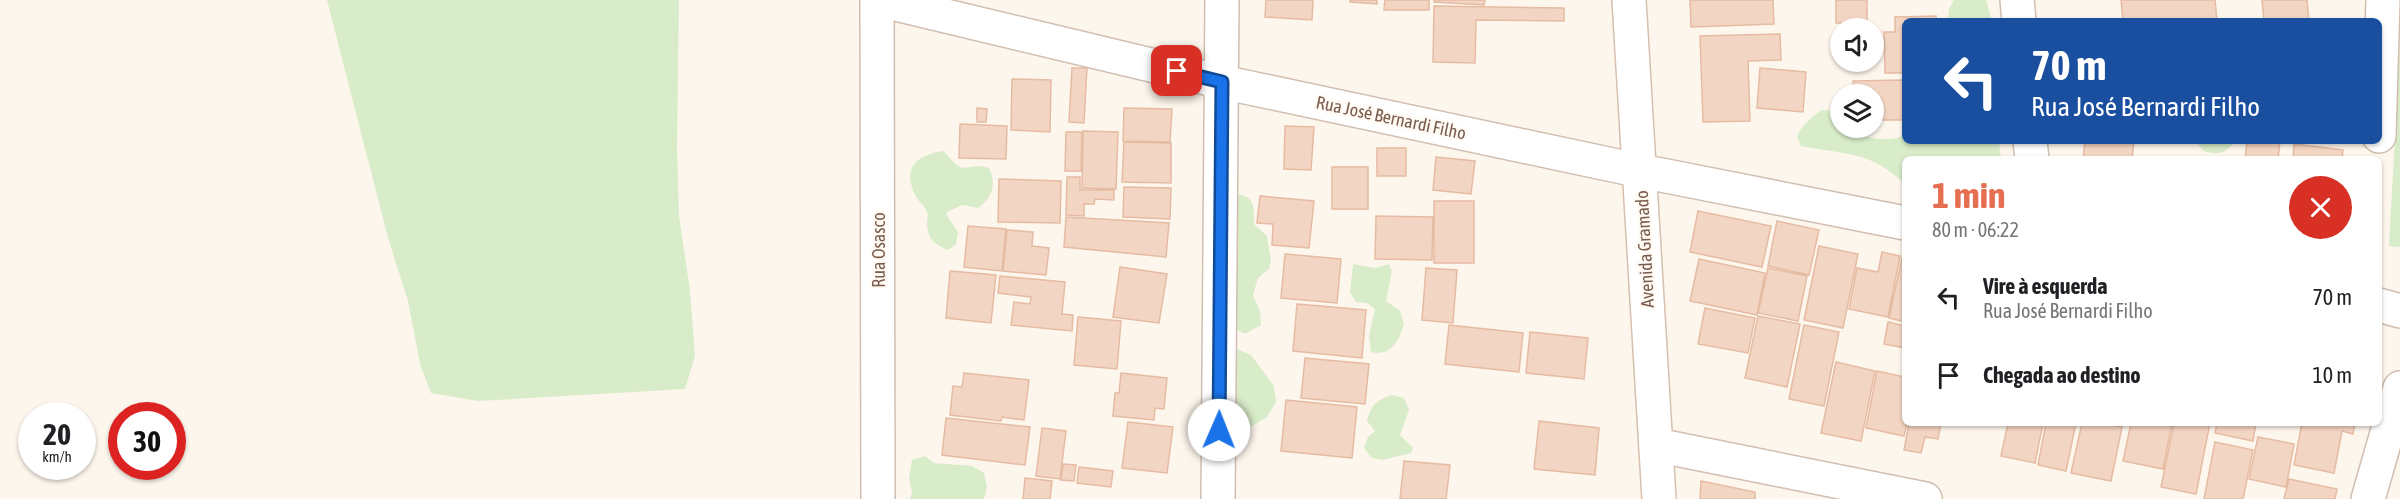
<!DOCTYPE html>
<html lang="pt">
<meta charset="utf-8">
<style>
:root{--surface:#fff;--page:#f6f6f6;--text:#202124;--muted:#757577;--accent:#e76f51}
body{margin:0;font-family:"Asap Condensed",sans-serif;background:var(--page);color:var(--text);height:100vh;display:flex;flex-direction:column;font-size:22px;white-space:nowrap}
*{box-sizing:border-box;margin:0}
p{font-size:20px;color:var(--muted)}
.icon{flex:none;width:33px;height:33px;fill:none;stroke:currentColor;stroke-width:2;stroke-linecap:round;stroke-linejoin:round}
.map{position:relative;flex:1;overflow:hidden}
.side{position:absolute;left:1902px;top:156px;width:480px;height:270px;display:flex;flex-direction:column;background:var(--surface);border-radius:9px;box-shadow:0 2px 4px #0004}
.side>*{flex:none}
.top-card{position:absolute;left:1902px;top:18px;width:480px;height:126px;border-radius:9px;box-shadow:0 2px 4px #0004;background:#1a4fa0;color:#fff;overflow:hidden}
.fabs{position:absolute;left:1830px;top:18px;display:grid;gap:12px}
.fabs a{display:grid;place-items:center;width:54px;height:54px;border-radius:50%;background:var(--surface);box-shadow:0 2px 4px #0004;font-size:30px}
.speed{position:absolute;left:18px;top:402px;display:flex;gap:12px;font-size:30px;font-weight:700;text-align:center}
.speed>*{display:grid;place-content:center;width:78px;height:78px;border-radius:50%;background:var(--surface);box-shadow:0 2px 4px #0004;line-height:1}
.speed small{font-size:15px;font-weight:400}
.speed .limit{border:9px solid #d22;background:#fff;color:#111}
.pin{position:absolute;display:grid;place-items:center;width:51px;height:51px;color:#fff;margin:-26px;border-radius:12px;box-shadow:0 3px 9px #0006}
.me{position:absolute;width:66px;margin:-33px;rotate:1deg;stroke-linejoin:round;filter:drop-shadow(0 0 4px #0008)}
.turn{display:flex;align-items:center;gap:21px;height:126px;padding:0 30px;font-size:27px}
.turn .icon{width:78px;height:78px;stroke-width:2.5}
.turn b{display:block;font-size:42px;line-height:51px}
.round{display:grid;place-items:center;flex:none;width:63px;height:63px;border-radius:32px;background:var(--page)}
.headline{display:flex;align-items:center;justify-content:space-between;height:102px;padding:0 30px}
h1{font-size:36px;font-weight:700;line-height:45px;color:var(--accent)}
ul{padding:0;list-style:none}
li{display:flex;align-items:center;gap:18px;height:78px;padding:0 30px}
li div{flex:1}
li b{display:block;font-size:22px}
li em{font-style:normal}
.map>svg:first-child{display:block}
.green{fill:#d8ecc9}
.building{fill:#f3d5c3;stroke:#e6bba3;stroke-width:1.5}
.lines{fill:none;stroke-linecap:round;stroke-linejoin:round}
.street-casing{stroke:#d1beb0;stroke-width:36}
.secondary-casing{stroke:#d6c0b0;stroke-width:36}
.street{stroke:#fff;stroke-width:33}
.secondary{stroke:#fff;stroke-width:33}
.route-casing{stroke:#114b97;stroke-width:15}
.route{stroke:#1a73e8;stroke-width:10}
.labels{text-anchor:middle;stroke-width:5;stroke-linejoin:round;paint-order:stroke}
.street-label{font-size:18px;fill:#7a5c4d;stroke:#fffaf3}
</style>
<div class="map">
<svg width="2400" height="499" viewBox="0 0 2400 499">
<rect width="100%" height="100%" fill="#fdf6ec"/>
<path class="green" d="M327 0H679L677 148 679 216 690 291 695 356 685 389 478 401 431 393 420 364 408 301 388 238Z
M1954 0H1986L1992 21H1948L1949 9Z
M2400 44V247L2389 246Z
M1822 110 1836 111 1840 118V128C1848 128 1851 132 1858 134 1873 139 1891 142 1905 135V141H1999L2001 159H1905V185C1874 151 1841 154 1801 146L1797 137C1802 125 1811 117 1822 110Z
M2196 141H2235C2226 154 2218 155 2203 151Z
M943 151C948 155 953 163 958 166 965 171 978 163 989 168 997 184 992 197 979 208L962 205 947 212V216L958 232 956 244 948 250C934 244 928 240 927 224 927 219 929 214 926 210 923 204 918 201 915 195 902 167 917 155 943 151Z
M1232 194C1255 195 1254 204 1254 224L1267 236 1271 261 1269 269 1258 278 1253 295 1260 311 1261 325 1245 334 1231 327Z
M1353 264 1375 268 1389 264 1392 271 1386 301 1400 311 1404 323C1400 340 1391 357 1371 352L1369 335 1375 309 1367 303 1356 302 1350 292Z
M1234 348 1251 355 1274 386 1276 402 1267 417 1252 426 1239 424 1229 405Z
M1392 395 1404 398 1409 410 1400 435 1413 448 1411 453 1382 460 1372 458 1364 448 1368 437 1375 431 1367 421C1370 406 1377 399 1392 395Z
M925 456 934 463 972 466 984 473 987 487 984 499H910L912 493 909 478 912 460Z"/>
<path class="building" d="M1266 0H1313L1312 20 1265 17Z
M1350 0H1377V4L1350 2Z
M1385 0H1429V10H1384Z
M1434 0H1485L1484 5 1434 2Z
M1690 0H1773L1774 24 1691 27Z
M1836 0H1867V23H1836Z
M2121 0H2215L2217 21H2123Z
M2262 0H2307L2309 21H2264Z
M1434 6 1564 8V21L1476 20 1475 63 1433 62Z
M1936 16V21H1905V73H1885L1884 32H1895V17Z
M1780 34 1781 60 1748 61 1750 121 1703 122 1700 36Z
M1072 68H1087L1084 123 1069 122Z
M1760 68 1806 72 1803 112 1757 108Z
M1012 79 1051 80 1050 132 1011 130Z
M1905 80V120H1874V94H1854L1853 81Z
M977 108 987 109 986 122H977Z
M1124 108 1172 109 1170 142 1123 141Z
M960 124 1007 126 1006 159 959 158Z
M1285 126 1314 127 1311 170 1284 169Z
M1083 131 1118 132 1116 189 1082 188Z
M1066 132H1082L1081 171H1065Z
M2085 141H2134L2132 159H2083Z
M2247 141H2280L2278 159H2245Z
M1124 142 1171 143V183L1122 182Z
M2294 144 2343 150 2342 159H2293Z
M1377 148H1406V176H1377Z
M1436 157 1475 161 1471 194 1433 190Z
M1332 167H1368V209H1332Z
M1067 177H1080V190H1114V200L1095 199 1094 204H1084V216L1066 215Z
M999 179 1061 181 1060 223 998 222Z
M1124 187 1171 188 1170 219 1123 217Z
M1260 196 1314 201 1309 248 1272 245 1273 224 1257 223Z
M1434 201H1474V263H1434Z
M1698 211 1771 226 1762 267 1690 252Z
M1376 216 1433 217 1432 260 1375 259Z
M1066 217 1169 223 1166 257 1064 247Z
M1777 221 1819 230 1809 275 1768 266Z
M968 226 1006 229 1002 271 964 267Z
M1007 230 1033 232 1032 246 1049 248 1046 275 1003 271Z
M1819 246 1858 254 1843 328 1804 320Z
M1882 252 1900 256 1888 317 1849 309 1857 268 1878 272Z
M1285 254 1341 259 1337 303 1281 298Z
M1902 258 1905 259V322L1889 318Z
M1699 259 1765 273 1757 315 1690 301Z
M1120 267 1167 274 1159 323 1113 317Z
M1426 268 1457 270 1453 323 1422 320Z
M1768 268 1807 276 1798 321 1758 313Z
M950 271 996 275 991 323 946 318Z
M1000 276 1065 282 1062 314 1073 315 1072 331 1011 325 1014 302 1030 304 1031 297 998 293Z
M1297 304 1366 310 1362 358 1293 351Z
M1705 308 1755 318 1748 353 1698 344Z
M1758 316 1800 324 1787 387 1745 378Z
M1078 317 1121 321 1117 369 1074 365Z
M1888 322 1905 326V348L1884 344Z
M1449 325 1523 333 1519 372 1445 364Z
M1804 325 1839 332 1824 406 1789 399Z
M1530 332 1588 338 1584 379 1526 373Z
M1305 358 1369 364 1365 404 1301 398Z
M1836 362 1875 371 1861 441 1821 433Z
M1877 371 1905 377 1907 423 1904 436 1866 428Z
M964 373 1029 380 1024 420 1002 417 1001 421 950 415 953 386 962 387Z
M1121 373 1167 378 1164 409 1155 408 1154 420 1113 416 1115 393H1119Z
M1286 400 1357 407 1352 458 1281 451Z
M946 418 1030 427 1025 465 942 455Z
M1539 421 1599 428 1595 475 1534 469Z
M1128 422 1173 427 1167 473 1122 468Z
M1909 423H1941L1938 439 1925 437 1921 453 1904 450Z
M2008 423H2043L2035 463 2001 456Z
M2046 423H2076L2066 471 2038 465Z
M2082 423H2104L2122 427 2111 481 2071 473Z
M2131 423H2172L2163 469 2123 461Z
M2174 423H2210L2196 494 2161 487Z
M2217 423H2256L2253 441 2215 433Z
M2302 423H2355L2353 434 2342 431 2334 473 2294 465Z
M1042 428 1066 431 1060 479 1036 476Z
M2258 437 2294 444 2286 487 2249 479Z
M2215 442 2253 450 2243 499H2204Z
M1404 461 1450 465 1446 499H1400Z
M1063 464 1076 465 1074 481 1061 480Z
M1079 467 1113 471 1111 487 1077 483Z
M1025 478 1052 481 1050 499H1023Z
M2289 479 2337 489 2335 499H2284Z
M1701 481 1755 492V499H1700Z"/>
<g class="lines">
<defs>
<path id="street" d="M877 0 878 499
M879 0 1222 82 1641 171 1905 223
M2017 0 2019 21
M2379 136 2383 0
M2030 141 2032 159
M2379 305 2400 311
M1656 445 1925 499
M1218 499 1222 0
M2368 499 2400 388"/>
<path id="secondary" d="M1629 0 1659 499"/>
</defs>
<use href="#street" class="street-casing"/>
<use href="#secondary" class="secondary-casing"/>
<use href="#street" class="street"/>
<use href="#secondary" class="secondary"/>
</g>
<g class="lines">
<defs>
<path id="route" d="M1177 71 1222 82 1219 430"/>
</defs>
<use href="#route" class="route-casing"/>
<use href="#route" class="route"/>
</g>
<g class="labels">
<g class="street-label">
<text transform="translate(1391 118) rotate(12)" y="6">Rua José Bernardi Filho</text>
<text transform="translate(1645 249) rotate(-93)" y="6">Avenida Gramado</text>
<text transform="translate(879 250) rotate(-90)" y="6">Rua Osasco</text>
</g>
</g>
</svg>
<div class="fabs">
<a><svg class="icon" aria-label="sound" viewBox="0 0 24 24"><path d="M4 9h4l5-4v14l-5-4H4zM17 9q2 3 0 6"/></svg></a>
<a><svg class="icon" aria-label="layers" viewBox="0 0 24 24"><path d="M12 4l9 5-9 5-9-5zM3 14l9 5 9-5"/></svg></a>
</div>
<div class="speed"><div>20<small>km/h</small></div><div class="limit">30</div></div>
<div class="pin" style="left:1177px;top:71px;background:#d93025"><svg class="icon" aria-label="arrive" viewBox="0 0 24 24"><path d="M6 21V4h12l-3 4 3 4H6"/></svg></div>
<svg class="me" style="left:1219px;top:430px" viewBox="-20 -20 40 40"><circle r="19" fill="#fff"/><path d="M0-13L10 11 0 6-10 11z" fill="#1a73e8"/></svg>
<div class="top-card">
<div class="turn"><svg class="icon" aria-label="left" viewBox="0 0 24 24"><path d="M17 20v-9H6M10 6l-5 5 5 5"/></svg><div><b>70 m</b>Rua José Bernardi Filho</div></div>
</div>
<section class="side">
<div class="headline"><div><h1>1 min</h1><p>80 m · 06:22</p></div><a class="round" style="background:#d93025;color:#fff"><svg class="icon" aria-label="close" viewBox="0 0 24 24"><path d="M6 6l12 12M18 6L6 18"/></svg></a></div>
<ul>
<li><svg class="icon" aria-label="left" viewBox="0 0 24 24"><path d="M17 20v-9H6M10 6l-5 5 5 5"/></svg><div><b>Vire à esquerda</b><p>Rua José Bernardi Filho</p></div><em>70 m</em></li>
<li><svg class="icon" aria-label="arrive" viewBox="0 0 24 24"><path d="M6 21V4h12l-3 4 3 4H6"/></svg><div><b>Chegada ao destino</b></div><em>10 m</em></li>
</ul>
</section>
</div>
